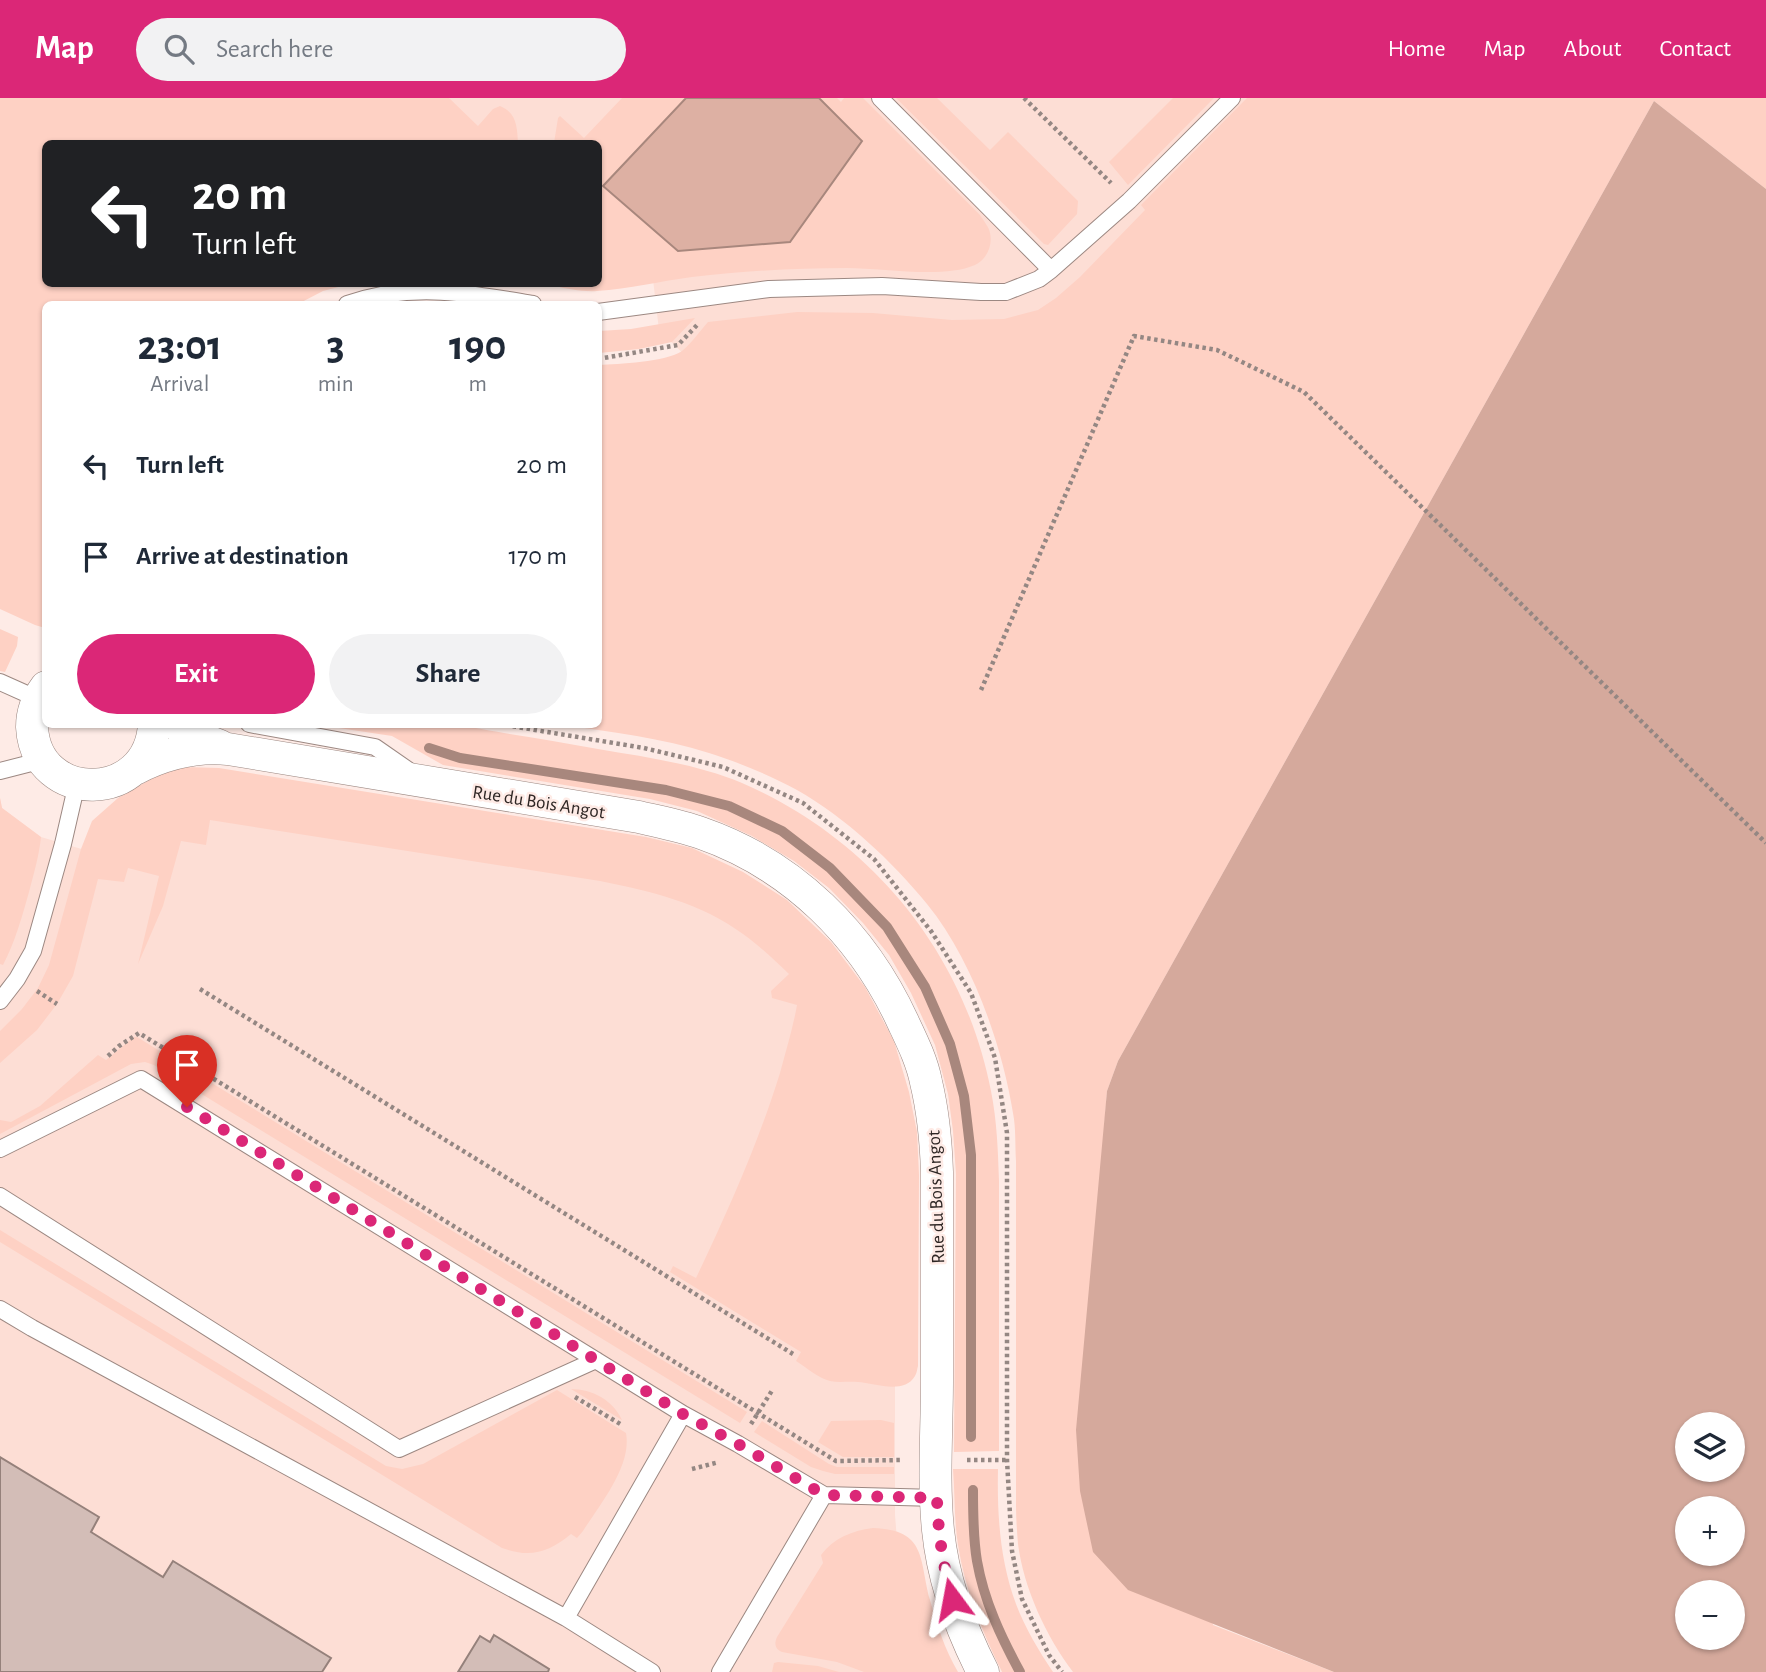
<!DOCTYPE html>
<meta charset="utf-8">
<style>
:root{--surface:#fff;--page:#f2f2f3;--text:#1f2937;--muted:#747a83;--accent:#db2777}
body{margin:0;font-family:"Alegreya Sans",sans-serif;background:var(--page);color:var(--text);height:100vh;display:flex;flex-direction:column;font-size:26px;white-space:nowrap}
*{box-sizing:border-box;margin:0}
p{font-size:23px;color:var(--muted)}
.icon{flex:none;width:38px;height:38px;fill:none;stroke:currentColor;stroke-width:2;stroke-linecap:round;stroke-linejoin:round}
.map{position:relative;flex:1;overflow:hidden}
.details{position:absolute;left:42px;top:203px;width:560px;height:427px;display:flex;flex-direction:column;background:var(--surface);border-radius:10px;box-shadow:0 2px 5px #0004}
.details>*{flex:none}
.hud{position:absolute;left:42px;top:42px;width:560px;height:147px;border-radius:10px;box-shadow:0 2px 5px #0004;background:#202124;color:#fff;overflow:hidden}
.tools{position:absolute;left:1675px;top:1314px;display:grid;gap:14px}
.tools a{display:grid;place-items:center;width:70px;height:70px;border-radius:50%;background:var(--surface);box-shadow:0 2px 5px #0004;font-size:35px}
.pin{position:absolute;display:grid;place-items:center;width:60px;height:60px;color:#fff;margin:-72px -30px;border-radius:50% 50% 50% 0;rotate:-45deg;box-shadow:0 0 7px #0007}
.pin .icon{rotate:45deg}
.me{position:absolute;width:77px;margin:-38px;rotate:347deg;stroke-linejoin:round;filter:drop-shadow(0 0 5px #0008)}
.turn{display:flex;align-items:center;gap:24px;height:147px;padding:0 35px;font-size:32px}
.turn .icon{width:91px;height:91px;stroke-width:2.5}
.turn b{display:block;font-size:49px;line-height:60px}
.eta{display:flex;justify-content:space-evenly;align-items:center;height:119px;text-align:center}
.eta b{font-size:42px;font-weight:700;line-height:49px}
.action{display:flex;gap:14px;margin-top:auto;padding:14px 35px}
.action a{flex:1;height:80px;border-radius:42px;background:var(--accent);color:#fff;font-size:28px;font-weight:700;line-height:80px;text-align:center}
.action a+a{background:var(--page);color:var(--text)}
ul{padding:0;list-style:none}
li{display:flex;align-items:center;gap:21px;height:91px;padding:0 35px}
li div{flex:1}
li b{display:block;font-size:26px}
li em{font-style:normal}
header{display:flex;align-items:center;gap:42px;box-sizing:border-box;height:98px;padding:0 35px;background:var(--accent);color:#fff}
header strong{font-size:33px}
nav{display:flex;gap:38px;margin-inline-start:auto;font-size:24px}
.search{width:490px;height:63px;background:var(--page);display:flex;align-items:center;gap:18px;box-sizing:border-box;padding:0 24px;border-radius:38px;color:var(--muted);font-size:26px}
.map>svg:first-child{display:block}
.built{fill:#fdded5}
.green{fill:#fed1c4}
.forest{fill:#d5a99c;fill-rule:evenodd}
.water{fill:#ddb0a3;stroke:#a8877d;stroke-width:2}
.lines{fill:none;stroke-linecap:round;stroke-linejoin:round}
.stream{stroke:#a8877d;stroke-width:10}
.building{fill:#d3bdb7;stroke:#95817b;stroke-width:2}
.lane-casing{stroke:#9c8882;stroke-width:18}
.street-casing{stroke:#9c8882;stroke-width:33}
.path{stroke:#948783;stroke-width:4.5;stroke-dasharray:3.5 3.5;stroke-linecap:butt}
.lane{stroke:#fff;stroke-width:16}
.street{stroke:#fff;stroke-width:32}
.route{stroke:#db2777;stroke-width:12;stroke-dasharray:0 21.6}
.labels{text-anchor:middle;stroke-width:5;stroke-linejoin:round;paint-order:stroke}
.street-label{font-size:19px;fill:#2e2624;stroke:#feebe6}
</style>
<header>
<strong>Map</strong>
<div class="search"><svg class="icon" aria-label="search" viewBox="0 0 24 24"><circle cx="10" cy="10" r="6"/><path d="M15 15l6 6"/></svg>Search here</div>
<nav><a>Home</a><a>Map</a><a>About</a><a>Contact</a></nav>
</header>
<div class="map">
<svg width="1766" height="1574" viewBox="0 0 1766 1574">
<rect width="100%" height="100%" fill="#feebe6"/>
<path class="built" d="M423 0H1312L875 443 659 232 652 173 598 46 469 45Z
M182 692 577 756 770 823 895 1064V1417L900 1479 930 1574H0V700L2 710 41 739 95 755Z"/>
<path class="green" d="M0 0H449L478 28 493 11 500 8C517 15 517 29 518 45L46 46V186H350L323 193 298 206H46L45 530 35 527 0 511Z
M622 0H837L841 4 844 0H863L980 117C983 122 989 129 990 135 993 148 986 162 975 167 943 181 883 170 847 170 795 170 744 173 692 179 661 183 629 191 597 193 583 194 568 191 555 188L550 186H598V46L554 45 558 20 560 18 584 40Z
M896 0H937L990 52 1008 34 1078 103 1077 116 1048 147 1044 146Z
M1173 0H1214L1128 87 1109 64Z
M1247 0H1766V91L1654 3 1191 832 1118 963 1107 993 1104 1033 1213 1527 1334 1574H1073C1046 1538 1024 1491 1018 1446 1017 1433 1016 1421 1016 1408V1063C1015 1047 1016 1030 1013 1015 1002 947 972 861 927 806 893 764 845 719 797 692 769 677 738 664 709 655 662 640 612 634 563 627L598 626 599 267C618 266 666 264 682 253 690 247 701 232 708 224L797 214 873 215 952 222 1004 221 1038 212 1056 200 1080 179 1145 112 1141 107Z
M695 220 672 244 639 251 599 255V233L631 231Z
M0 531 18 539 17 548 5 574 0 573Z
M319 627C349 626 379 626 409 626 423 626 437 625 451 627 469 628 486 632 504 635 535 640 566 645 598 651 645 659 697 666 742 685 871 741 964 854 991 993 997 1023 998 1053 999 1083V1353L954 1354 956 1076 953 1033 948 996 935 947 911 895 889 857 863 825 829 790 794 763 752 738 697 713 650 701 443 667 392 638Z
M184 669 219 670 646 739 692 750 743 774 787 802 831 844 865 889 894 943 909 994 917 1034 919 1077 918 1268C917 1271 917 1275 915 1278 904 1297 874 1285 858 1284 848 1283 839 1285 830 1283 818 1280 806 1269 796 1263L801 1254 670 1174 673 1168 696 1180C728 1113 758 1046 780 975 786 952 793 930 797 907L772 900 771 893 789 876C774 862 760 848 743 836 701 805 651 793 600 783L210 722 206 747 181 743 163 808 138 866 159 778 128 770 124 784 98 781 73 878 57 906 37 932 0 965V933L22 911 38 890 49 867 81 751 92 723 118 700 158 677Z
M0 700 2 710 41 739C39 758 34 775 29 794 22 819 15 844 3 867L0 866Z
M134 939H137L747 1314 740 1325 154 967 145 964 131 966 0 1036V1022L11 1024 40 1008 98 957 106 962Z
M0 1132 386 1368 402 1371 423 1366 557 1292 626 1335C632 1368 600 1406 583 1433L577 1440 571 1436C548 1455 530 1460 502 1450L0 1144Z
M571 1291C592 1291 613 1302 622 1322Z
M881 1322 894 1325V1359H843L818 1344 831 1323Z
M762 1323 829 1366 837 1369H894V1376H835L823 1373 811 1369 754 1334Z
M953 1371H998C997 1417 1000 1463 1016 1506 1025 1530 1039 1553 1053 1574H1002C982 1533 965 1492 958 1447 954 1422 955 1396 953 1371Z
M873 1430C927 1432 919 1461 930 1502 937 1527 945 1552 958 1574H864L837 1564 782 1554C775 1551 774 1546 777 1539L823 1465 821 1457C834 1440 851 1433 873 1430Z
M778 1564 818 1568 839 1574H772L774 1565Z"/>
<path class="forest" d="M1654 3 1766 91V1574H1334L1128 1492 1093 1454 1080 1393 1076 1332 1107 993 1118 963 1191 832ZM1687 1326H1732V1372H1687ZM1687 1410H1732V1456H1687ZM1687 1494H1732V1540H1687Z"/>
<path class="water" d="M686 0H819L862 43 790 144 678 153 603 88Z"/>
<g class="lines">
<path class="stream" d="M429 650 460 660 666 692 729 708 782 733 830 770 887 829 925 889 950 946 964 998 971 1057V1339
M973 1392C973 1416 973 1440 977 1463 984 1503 1001 1539 1020 1574"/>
</g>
<path class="building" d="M0 1359 99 1419 91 1434 163 1479 173 1463 331 1560 322 1574H0Z
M494 1537 549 1571 548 1574H458L480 1538 490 1544Z"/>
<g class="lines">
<defs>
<path id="lane" d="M880 0 1051 172
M347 206C413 184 466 195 533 206
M598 214 769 191 882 188 981 194H1006L1039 181 1051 172 1129 103 1232 0
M0 584 38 601
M249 626 375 649 411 674
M0 673 43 662
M0 903 17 881 33 853 63 746 77 685
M0 1051 141 981 683 1316 738 1346 824 1397
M0 1098 399 1351 596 1262
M0 1211 32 1230 566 1520 652 1574
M566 1520 683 1316
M720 1574 824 1397 937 1400"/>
<path id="street" d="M46 589C37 601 32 615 32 629 36 707 150 706 154 626
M176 626 202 641 220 648
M135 671C164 656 196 648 228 651L639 719C660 724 681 728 701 735 793 767 863 837 903 924 912 943 922 963 926 984 933 1013 936 1044 937 1074 937 1143 937 1213 937 1282 937 1332 933 1383 938 1432 943 1482 960 1529 983 1574"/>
</defs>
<use href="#lane" class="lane-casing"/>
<use href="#street" class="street-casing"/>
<path class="path" d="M1024 0 1111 85
M598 261 678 247 699 225
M981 592 1134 238 1217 252 1304 294 1766 745
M499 626 644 650 723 669 803 705 874 761 931 833 971 895 995 960 1007 1035V1362L1012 1453 1022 1501 1049 1557 1062 1574
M200 891 793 1256
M37 893 57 906
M108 958 119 948 139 935 836 1363 902 1362
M575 1299 622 1327
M751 1326 773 1291
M967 1362H1007
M692 1371 719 1364"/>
<use href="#lane" class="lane"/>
<use href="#street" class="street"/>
</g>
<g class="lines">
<path class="route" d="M187 1009 683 1316 738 1346 824 1397 937 1400C938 1434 943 1468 952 1501"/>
</g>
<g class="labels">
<g class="street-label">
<text transform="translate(539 703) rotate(9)" y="7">Rue du Bois Angot</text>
<text transform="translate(935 1099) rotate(-92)" y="7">Rue du Bois Angot</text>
</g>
</g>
</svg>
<div class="tools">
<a><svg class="icon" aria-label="layers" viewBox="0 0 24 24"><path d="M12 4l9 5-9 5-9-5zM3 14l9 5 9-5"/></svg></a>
<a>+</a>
<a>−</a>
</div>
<div class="pin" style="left:187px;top:1009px;background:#d93025"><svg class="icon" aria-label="arrive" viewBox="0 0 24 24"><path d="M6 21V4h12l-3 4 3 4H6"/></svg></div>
<svg class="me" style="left:952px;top:1501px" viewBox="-20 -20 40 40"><path d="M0-17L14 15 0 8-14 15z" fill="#db2777" stroke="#fff" stroke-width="4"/></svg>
<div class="hud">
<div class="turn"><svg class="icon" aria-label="left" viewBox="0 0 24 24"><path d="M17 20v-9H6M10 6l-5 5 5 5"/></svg><div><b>20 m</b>Turn left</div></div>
</div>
<section class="details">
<div class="eta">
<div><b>23:01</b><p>Arrival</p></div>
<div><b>3</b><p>min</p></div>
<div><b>190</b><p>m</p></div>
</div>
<ul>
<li><svg class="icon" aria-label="left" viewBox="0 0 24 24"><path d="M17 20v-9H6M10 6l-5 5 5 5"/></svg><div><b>Turn left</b></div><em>20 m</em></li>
<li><svg class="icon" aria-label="arrive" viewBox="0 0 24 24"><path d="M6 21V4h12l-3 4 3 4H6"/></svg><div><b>Arrive at destination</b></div><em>170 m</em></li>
</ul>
<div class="action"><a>Exit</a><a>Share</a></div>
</section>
</div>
